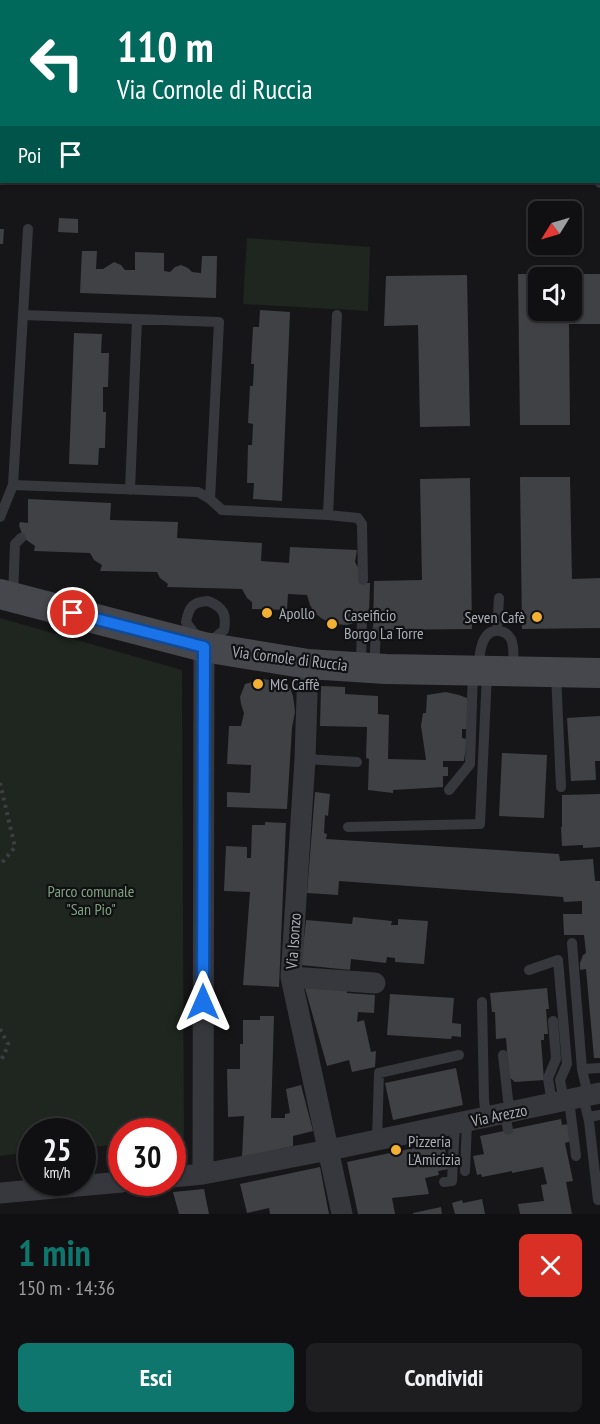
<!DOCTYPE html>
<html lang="it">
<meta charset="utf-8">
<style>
:root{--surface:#101012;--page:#1e1e20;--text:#f1f3f6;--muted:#9c9d9f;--line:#303032;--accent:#0f766e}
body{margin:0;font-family:"PT Sans Narrow",sans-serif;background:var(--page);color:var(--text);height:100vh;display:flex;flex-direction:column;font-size:22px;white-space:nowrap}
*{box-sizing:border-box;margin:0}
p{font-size:20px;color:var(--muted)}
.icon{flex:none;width:33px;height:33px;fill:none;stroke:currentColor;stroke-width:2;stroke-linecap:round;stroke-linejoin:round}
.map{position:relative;height:1214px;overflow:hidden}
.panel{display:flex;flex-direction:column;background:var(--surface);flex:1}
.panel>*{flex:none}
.guide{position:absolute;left:0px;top:0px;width:600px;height:183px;box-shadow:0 2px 4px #0004,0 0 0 2px var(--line);background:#00695c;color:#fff;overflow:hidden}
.needle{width:39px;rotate:233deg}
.tools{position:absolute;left:528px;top:201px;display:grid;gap:12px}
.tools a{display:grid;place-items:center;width:54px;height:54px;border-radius:9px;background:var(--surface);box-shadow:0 2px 4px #0004,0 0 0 2px var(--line);font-size:30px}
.speed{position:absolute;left:18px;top:1118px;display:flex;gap:12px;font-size:30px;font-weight:700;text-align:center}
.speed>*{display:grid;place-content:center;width:78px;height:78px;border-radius:50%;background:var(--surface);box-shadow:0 2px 4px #0004,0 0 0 2px var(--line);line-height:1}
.speed small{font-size:15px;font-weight:400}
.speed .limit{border:9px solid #d22;background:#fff;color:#111}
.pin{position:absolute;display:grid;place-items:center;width:51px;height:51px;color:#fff;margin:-26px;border:3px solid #fff;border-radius:50%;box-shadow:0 2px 6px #0007}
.me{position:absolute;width:66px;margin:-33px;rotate:0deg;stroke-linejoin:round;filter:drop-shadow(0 0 4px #0008)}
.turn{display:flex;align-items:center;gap:21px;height:126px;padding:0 18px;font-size:27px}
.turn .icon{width:78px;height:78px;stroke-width:2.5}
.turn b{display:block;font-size:42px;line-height:51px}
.then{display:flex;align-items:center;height:57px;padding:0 18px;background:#0003;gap:12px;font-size:22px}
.round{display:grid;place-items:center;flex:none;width:63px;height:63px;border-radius:9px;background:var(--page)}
.headline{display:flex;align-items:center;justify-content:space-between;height:102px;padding:0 18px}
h1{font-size:36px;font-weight:700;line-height:45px;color:var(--accent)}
.button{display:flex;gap:12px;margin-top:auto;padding:12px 18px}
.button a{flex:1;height:69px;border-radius:9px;background:var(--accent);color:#fff;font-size:24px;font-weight:700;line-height:69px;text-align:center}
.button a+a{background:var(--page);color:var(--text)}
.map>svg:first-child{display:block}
.green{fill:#1e261f}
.building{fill:#404145;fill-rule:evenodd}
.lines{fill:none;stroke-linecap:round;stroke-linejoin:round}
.path{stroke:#3d3f44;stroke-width:4;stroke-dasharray:3 4.5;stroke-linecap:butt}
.lane{stroke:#37383d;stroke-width:10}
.street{stroke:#37383d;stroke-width:21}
.secondary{stroke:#45474d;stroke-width:30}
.route-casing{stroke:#114b97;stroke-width:15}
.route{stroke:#1a73e8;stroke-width:10}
.poi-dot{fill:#f2b134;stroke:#111113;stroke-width:2}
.labels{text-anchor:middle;stroke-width:4.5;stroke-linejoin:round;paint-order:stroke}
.poi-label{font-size:16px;fill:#a8adb8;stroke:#111113;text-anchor:start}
.street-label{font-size:16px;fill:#a8adb8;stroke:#111113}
.park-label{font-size:16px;fill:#7fa381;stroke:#111113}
</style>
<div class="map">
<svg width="600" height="1214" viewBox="0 0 600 1214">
<rect width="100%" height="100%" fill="#161618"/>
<path class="green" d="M247 238 370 247 368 311 243 304Z
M0 618 182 670 184 1138 173 1139 172 1131H122L121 1144 83 1148 82 1131H32L31 1152 0 1156Z"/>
<path class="building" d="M59 218 78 219V233L58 232Z
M0 229H4L3 244H0Z
M82 251H97L96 269H103L114 262 121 265 125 270H135V252L164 253V271L170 272 175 267 181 265 188 268 192 272 201 273 202 256H217L216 298 80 293Z
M518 274H600V324H569L570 425H520ZM538 278H572V310H538Z
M467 275 470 426 420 427 418 325 384 326 386 276Z
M260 310 290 312 282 501 253 499 254 483H247L248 445H252L253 424 248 423 250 386H253L254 364H251L253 327H259Z
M74 333 102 334 101 353H109L108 387H103V412H106L105 448H99L98 465 69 464Z
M520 477H570L572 579 600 578V628L522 629Z
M470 478 472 629 373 630 374 581 422 580 420 479Z
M28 499 111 503 110 520 178 522 177 538 262 543 261 561 289 563 290 547 357 550 355 562 359 569 360 583H370L369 615H360L359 618 354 623 347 625 332 624 321 618 314 612 310 605 307 595 288 594 287 610 252 609V602L247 598 242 589 167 587 168 584 160 578 157 572 100 571 102 565 94 560 90 553 34 551 35 546 25 539 22 534 19 525 20 522 28 523Z
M263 679 276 681 286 685 290 688 293 696 295 712 292 728 287 809 227 807V792L250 793 251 765 227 764 229 726H241L244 713 241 704 240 697 245 684Z
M321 686 345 687V694L378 696V714L389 715 388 759 426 760 421 726 423 713H426L427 695 446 692 459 695 467 698V729H462V738L467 739 464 761H443V767H448V776H443V787L393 790V793L368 790 369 759 366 758 367 727 320 726Z
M600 716V761H595L596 780 571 781 567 718Z
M502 753 547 755 544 818 499 816Z
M315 792 330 794 328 816 325 815 324 833 327 834 326 839 559 854 560 861 593 859 595 881H600V1058H594L586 969 580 970V963L583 955 586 953 584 935H564L563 914H582V901L564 902 563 897 339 881 338 895 307 893Z
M600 794V847L583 848V845L562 846 561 827H562V795Z
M265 822 286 823 279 987 243 985 250 892 224 891 226 846 247 847V858H251L252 825H265Z
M353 917 392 921 391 925H398V919L428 921 424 964 395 962V958L387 957 386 963 351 959 350 970 301 965 306 920 352 924Z
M305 988 347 990V993L375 995 374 1013 358 1012 357 1022 364 1020 371 1052 376 1051 375 1067 352 1072 349 1060 327 1066Z
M547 988 549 1009H546L548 1034H544V1040H541L544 1080 515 1082 509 1077 506 1038 496 1039 495 1012H492L490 993Z
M390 994 454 998 452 1023 461 1024V1037L452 1036 451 1039 387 1035Z
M260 1016H274L271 1118H285V1114L290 1113 286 1089 301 1085 313 1131 293 1136V1146L242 1157 244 1116 228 1117 227 1069H240V1044H243V1020H260Z
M456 1068 463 1105 393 1120 385 1083Z
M561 1119 562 1125 568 1124 572 1141 565 1143 573 1181 566 1182 572 1214H520L518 1204 544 1201 541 1185 547 1184 543 1167 512 1173V1171L482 1177 481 1174 477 1175 473 1156 484 1154 480 1136Z
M438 1143 440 1150 445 1149 449 1169 438 1171 439 1175 425 1178 429 1194 392 1198 395 1214H358L347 1162Z
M320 1167 329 1214H270L269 1208 247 1213 240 1184Z
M204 1189 209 1214H179L173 1192Z
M482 1199 485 1214H455L452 1203 462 1200 463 1203Z
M441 1207 442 1214H413V1213Z"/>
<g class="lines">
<path class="path" d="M0 783 15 847 0 865
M0 1029 8 1044 4 1055 0 1061"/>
<path class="lane" d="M505 2 507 0
M598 181 600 183
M23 315 219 322 210 499
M13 485 198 492 210 499 222 510 328 515 337 315
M130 490 137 320
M328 515 358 518 362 524 363 580
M0 517 13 485 28 229
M13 596 15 544 21 538
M208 601C223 607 227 614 224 630L204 647 186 622C189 607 192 602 208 601Z
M497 630 499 598
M361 667 362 617
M374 668 376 632
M479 668C479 655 481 628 500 631 505 632 509 635 511 639 515 648 513 659 513 668
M556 673 561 787
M305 759 357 762
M449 790 470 764 473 671
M348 827 480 824 487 674
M572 943 582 1069 588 1096
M529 970 558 960 567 1064 560 1080 564 1101
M482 1002 484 1099 486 1118
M503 1055 508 1100 512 1112
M582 1069 600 1068
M583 1097 589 1121 598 1200
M569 1100 576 1156
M552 1104 548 1078 556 1059 553 1021
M505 1114 508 1130
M588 1117 600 1115
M377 1140 379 1073 459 1055
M465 1171 467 1122
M444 1182 452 1181 455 1124"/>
<path class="street" d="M528 0 531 2
M579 2 580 0
M598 43 600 44
M308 664 305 759 291 977 342 1214
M291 977 375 983
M203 1174 204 647
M172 1177 203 1174 339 1148 600 1093
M0 1193 122 1182"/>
<path class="secondary" d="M0 594 204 647 308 664 386 669 600 673"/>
</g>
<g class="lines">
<defs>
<path id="route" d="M73 613 204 647 203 1002"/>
</defs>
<use href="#route" class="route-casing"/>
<use href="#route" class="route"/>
</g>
<g class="poi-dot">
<circle cx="267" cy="613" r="6"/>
<circle cx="537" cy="617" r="6"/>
<circle cx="332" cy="624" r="6"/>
<circle cx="258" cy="684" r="6"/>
<circle cx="396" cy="1150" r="6"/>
</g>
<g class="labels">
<g class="poi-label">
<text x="279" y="619">Apollo</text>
<text x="344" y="621">Caseificio<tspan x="344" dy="18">Borgo La Torre</tspan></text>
<text x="525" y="623" text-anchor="end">Seven Cafè</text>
<text x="270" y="690">MG Caffè</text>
<text x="408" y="1147">Pizzeria<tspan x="408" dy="18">L'Amicizia</tspan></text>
</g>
<g class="street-label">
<text transform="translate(290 658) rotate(7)" y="6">Via Cornole di Ruccia</text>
<text transform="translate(293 941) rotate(-86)" y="6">Via Isonzo</text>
<text transform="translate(499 1115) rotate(-12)" y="6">Via Arezzo</text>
</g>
<g class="park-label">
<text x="91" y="897">Parco comunale<tspan x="91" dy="18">"San Pio"</tspan></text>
</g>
</g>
</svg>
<div class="tools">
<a><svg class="needle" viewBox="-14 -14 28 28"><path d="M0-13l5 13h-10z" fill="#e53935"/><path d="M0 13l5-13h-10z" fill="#9c9d9f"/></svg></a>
<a><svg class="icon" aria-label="sound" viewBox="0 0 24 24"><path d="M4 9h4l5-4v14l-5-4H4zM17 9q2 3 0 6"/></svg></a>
</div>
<div class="speed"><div>25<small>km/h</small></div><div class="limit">30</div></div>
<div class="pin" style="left:73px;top:613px;background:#d93025"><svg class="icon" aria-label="arrive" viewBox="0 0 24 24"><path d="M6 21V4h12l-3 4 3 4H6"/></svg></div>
<svg class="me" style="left:203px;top:1002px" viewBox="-20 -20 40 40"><path d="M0-17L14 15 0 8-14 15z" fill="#1a73e8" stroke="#fff" stroke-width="4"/></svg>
<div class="guide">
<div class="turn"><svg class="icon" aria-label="left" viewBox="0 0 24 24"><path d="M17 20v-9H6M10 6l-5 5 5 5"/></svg><div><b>110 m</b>Via Cornole di Ruccia</div></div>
<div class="then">Poi<svg class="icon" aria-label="arrive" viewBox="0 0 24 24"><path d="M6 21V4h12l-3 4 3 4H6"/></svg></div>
</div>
</div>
<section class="panel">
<div class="headline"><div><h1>1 min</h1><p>150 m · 14:36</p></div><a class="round" style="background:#d93025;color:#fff"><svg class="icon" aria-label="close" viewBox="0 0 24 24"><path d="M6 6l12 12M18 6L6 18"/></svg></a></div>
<div class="button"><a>Esci</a><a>Condividi</a></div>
</section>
